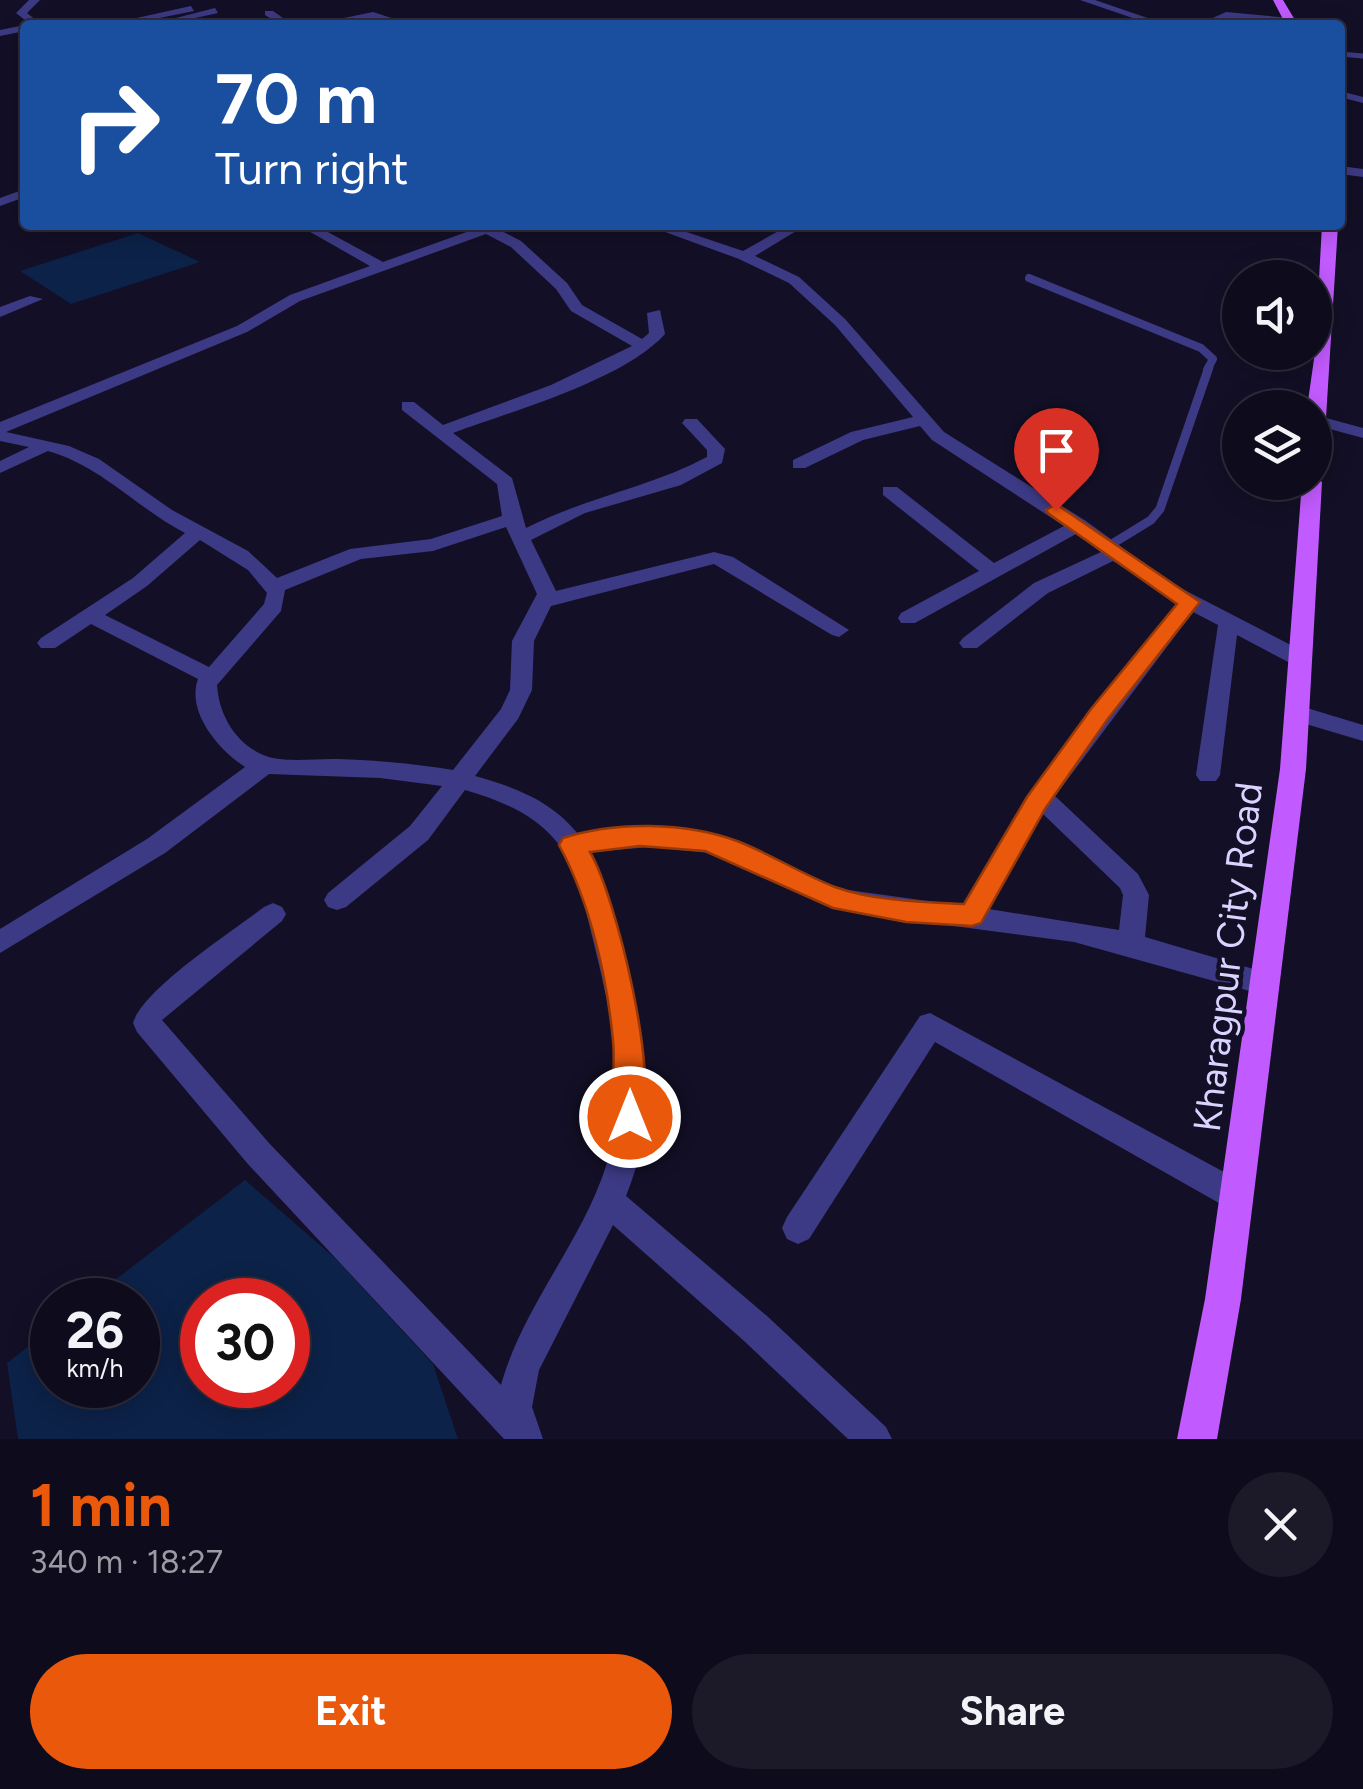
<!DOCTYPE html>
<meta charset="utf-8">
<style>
:root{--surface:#0e0b1c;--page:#1c1929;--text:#f1f3f6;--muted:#9b9ba3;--line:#2e2b3b;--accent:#ea580c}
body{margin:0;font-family:Figtree,sans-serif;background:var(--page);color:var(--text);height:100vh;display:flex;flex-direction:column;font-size:38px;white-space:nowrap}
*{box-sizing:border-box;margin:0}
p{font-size:32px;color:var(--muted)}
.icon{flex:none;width:55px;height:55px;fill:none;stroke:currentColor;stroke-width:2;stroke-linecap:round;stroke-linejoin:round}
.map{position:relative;height:1439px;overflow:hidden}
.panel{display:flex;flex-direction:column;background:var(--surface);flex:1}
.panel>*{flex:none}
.banner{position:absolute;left:20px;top:20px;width:1325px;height:210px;border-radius:10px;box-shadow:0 5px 25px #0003,0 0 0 2px var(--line);background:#1a4fa0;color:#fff;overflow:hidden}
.tools{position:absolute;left:1222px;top:260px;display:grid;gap:20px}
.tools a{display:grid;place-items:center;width:110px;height:110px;border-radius:50%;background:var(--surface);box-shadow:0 5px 25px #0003,0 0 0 2px var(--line);font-size:50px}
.speed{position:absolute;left:30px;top:1278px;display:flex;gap:20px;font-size:50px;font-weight:700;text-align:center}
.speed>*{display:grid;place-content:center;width:130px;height:130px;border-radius:50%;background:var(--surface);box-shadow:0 5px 25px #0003,0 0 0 2px var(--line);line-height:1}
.speed small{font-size:25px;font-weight:400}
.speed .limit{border:15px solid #d22;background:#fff;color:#111}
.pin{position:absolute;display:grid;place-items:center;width:85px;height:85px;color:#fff;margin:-102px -42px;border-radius:50% 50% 50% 0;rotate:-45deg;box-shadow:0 0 10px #0007}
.pin .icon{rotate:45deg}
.me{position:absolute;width:110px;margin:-55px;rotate:0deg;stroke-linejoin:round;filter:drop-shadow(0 0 8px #0008)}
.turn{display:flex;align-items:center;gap:35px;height:210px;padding:0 30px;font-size:45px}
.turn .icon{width:130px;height:130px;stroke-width:2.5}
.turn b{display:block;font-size:70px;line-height:85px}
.round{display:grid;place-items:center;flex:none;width:105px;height:105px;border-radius:52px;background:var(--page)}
.head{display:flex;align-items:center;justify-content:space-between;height:170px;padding:0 30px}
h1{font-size:60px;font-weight:700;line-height:75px;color:var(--accent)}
.cta{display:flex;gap:20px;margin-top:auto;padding:20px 30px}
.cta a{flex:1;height:115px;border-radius:60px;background:var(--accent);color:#fff;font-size:40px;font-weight:700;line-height:115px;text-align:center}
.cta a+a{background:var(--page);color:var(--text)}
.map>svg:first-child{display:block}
.water{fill:#0c2248;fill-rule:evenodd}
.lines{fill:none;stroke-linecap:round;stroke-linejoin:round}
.lane-far2{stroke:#3d3a85;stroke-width:5}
.lane-far1{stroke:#3d3a85;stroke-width:8}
.lane{stroke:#3d3a85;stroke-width:9}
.street{fill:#3d3a85;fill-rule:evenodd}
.primary{fill:#c25bff;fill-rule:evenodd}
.route{fill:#ea580c;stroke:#983908;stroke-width:2.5}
.labels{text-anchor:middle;stroke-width:9;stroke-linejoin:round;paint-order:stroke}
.street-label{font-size:38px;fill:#d9d4ff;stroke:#130f26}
</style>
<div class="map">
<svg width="1363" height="1439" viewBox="0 0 1363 1439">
<rect width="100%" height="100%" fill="#130f26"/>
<path class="water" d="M138 233 200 262 71 304 20 271Z
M245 1180 336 1259 433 1364 458 1439H18L7 1363 52 1328V1385H138V1300H89ZM202 1300H288V1385H202Z"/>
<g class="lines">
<path class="lane-far2" d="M1340 54 1363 56"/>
<path class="lane-far1" d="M1029 278 1201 348 1213 359 1207 370"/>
<path class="lane" d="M1107 547 1151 520 1160 509 1209 367"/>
<path class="street" d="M29 0H40L27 13 42 25H31L16 13Z
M1080 0H1095L1168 25H1153Z
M191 6 194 11 125 25H105Z
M215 8 218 13 177 22 172 19Z
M265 11H273L293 25H281L265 15Z
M373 12 413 25 373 18 310 25Z
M1226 12 1290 18 1295 21 1290 24 1227 18 1211 25H1197Z
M25 25V31L0 36V30Z
M1340 91 1363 97V103L1340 97Z
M1340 166 1363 169V177L1340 174Z
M25 189V197L0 206V198Z
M298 225H315L383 262 475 229 472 225H490L521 241 567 283 582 305 642 339 649 333 647 313 660 310 665 334C624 380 512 411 453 433L512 478 526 528C587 497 648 488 707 457V450L682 423 685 419H697L725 449 722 463 681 485 585 513 531 540 556 591 714 552 733 557 849 630 839 637 832 635 714 564 551 606 534 641 532 690 518 719 475 776C515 787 552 801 579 835L651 828 690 830 738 842 841 889 964 906 1032 791 1178 603 1113 561 1048 593 977 648H963L959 643 963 638 1034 583 1101 552 1076 534 915 623H901L898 618 901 613 979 571 883 495V487H897L994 563 1064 526 932 440 920 426 863 440 805 468H793V460L851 432 913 417 835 325 789 283 739 259 646 225H666L743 251 789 225H806L755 256 799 277 845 319 944 432 1086 521 1171 583 1308 654 1311 659 1308 664H1292L1237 635 1220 775 1216 781H1200L1196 775 1218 625 1193 612 1055 796 1138 874 1149 895 1145 937 1274 975 1278 983 1274 991 1264 995 1074 942 855 913 813 900 710 853 651 847 589 852C605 882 613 915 621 947 644 1029 660 1114 626 1196L767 1316 886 1427 892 1439H848L743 1340 613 1225 539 1370 532 1407 543 1439H504L247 1163 137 1032 133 1023C144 988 232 932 264 907L273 903 282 907 286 914 282 921 162 1020 269 1143 501 1385C523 1306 582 1242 606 1166 630 1091 611 1014 593 940 585 907 578 869 556 841 533 813 499 800 465 790L428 840 346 907 337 910 328 907 324 900 328 893 410 826 442 786 380 778 269 774 165 853 0 953V929L147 839 245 767C219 750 186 712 198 679L91 624 55 648H41L37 643 41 638 133 578 185 533C137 508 101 466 48 451L0 473V461L29 447 0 441V422L237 326 290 295 370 266ZM486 234 511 247 556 289 571 311 632 346 551 385 443 425 414 402H402V410L497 484 502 516 431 539 350 549 277 578 248 551 172 510 99 459 69 446 6 432 247 332 300 301ZM506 527 537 594 512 641 510 690 501 709 453 770C415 764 377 760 338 759 316 758 281 764 261 754 234 741 219 714 217 685L281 611 285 590 361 559 433 551ZM200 540 248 570 267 593 264 604 209 667 105 615 147 586ZM1043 814 1120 888 1123 895 1119 930 989 909Z
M30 296 43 299 0 317V307Z
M1315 415 1363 428V438L1315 425Z
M1297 705 1363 725V741L1289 719 1286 713 1289 707Z
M930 1013 1248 1185 1252 1196 1248 1207 1237 1211 1226 1207 935 1042 809 1239 798 1244 787 1239 782 1228 787 1217 920 1016Z"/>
<path class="primary" d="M1273 0H1283L1298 25H1286Z
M1322 225H1338L1325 434 1315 440V408H1307L1315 352Z
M1315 477 1322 482 1306 769 1241 1299 1217 1439H1177L1205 1299 1280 769 1302 482H1315Z"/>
</g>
<path class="route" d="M1056 504 1200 602 1107 720 1045 809 981 923 972 926 906 922 833 908 705 851 640 846 590 852C616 896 661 1081 640 1127L630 1131 619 1127C608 1102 616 1068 613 1041 607 977 590 902 559 845L563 838C615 821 686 822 737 841 771 854 801 874 835 887 874 901 923 902 964 904L1027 797 1091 709 1177 604 1049 514 1046 510Z"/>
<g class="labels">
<g class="street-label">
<text transform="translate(1228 957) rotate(-83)" y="13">Kharagpur City Road</text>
</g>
</g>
</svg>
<div class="tools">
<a><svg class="icon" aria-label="sound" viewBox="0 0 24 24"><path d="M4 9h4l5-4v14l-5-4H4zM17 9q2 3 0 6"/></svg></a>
<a><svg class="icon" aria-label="layers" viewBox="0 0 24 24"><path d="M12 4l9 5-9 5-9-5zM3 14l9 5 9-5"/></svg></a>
</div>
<div class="speed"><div>26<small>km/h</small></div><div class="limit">30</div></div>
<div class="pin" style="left:1056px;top:510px;background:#d93025"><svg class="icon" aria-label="arrive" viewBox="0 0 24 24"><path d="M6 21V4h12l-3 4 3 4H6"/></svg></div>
<svg class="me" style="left:630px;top:1117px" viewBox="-20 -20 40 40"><circle r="17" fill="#ea580c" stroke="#fff" stroke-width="3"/><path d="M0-11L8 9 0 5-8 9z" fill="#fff"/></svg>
<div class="banner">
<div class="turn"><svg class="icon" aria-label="right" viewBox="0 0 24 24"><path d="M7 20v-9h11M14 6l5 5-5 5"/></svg><div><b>70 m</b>Turn right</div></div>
</div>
</div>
<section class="panel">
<div class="head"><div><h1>1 min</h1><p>340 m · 18:27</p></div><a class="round"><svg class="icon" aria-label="close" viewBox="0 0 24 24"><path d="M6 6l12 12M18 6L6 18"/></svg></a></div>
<div class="cta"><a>Exit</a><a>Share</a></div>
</section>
